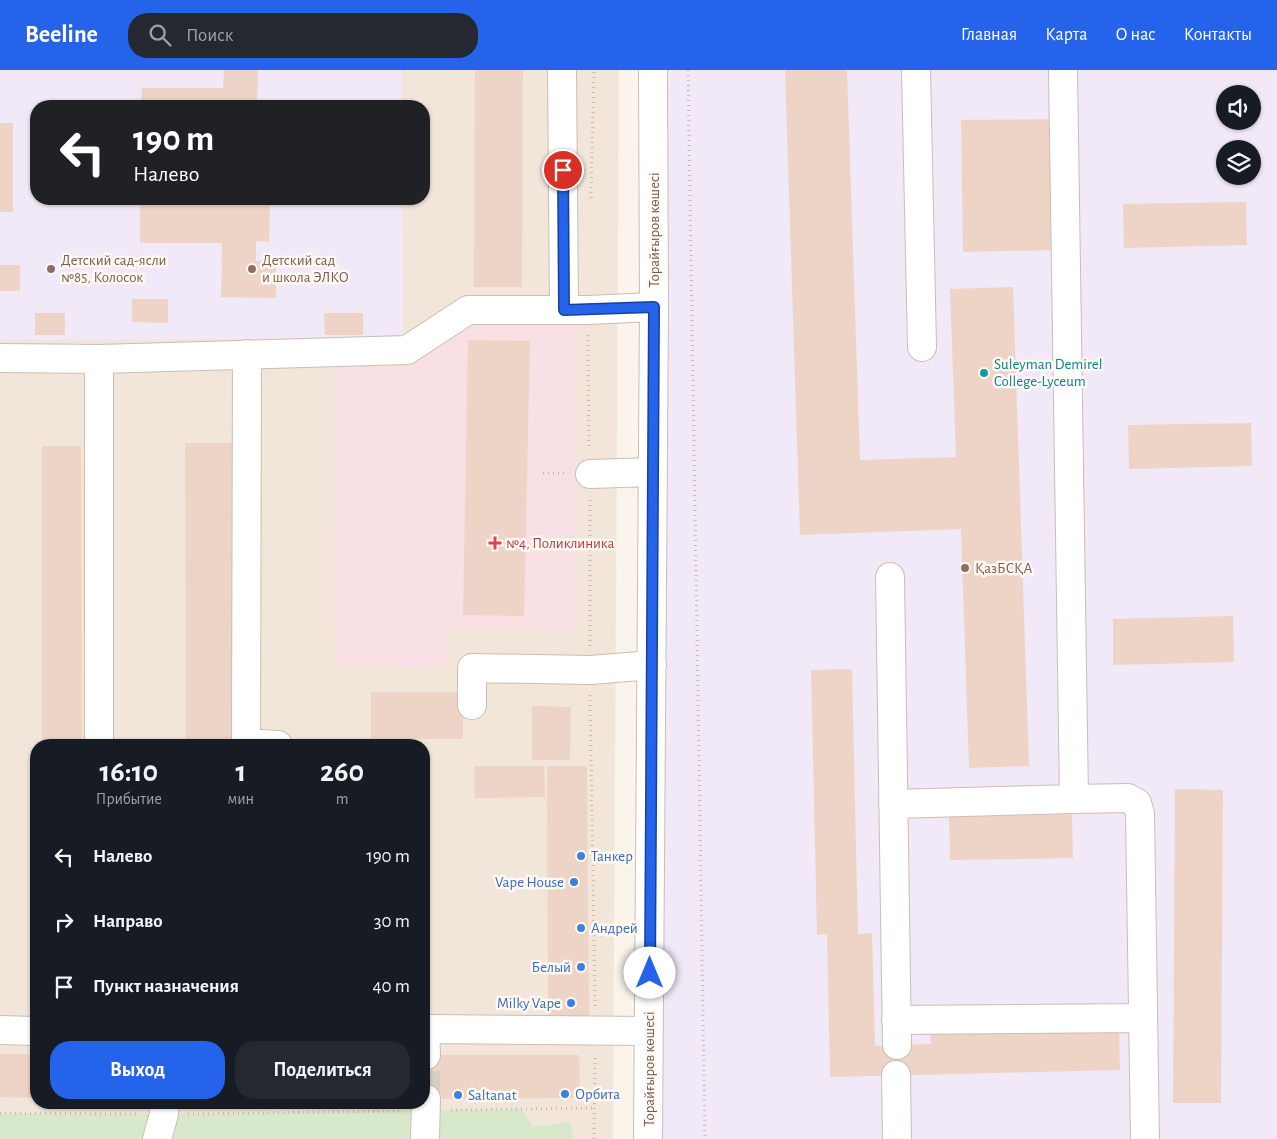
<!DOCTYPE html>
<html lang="ru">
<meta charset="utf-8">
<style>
:root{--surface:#171b24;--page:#242831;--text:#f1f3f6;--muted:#9ea1a6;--accent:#2563eb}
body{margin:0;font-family:"Alegreya Sans",sans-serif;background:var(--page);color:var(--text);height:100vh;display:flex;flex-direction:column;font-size:19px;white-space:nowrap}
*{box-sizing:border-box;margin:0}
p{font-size:16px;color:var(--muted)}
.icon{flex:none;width:28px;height:28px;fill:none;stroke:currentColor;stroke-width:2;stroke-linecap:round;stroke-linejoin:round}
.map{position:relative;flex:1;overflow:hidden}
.sheet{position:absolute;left:30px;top:669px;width:400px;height:370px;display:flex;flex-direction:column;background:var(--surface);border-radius:20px;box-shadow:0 1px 4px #0004}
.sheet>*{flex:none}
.banner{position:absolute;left:30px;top:30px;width:400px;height:105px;border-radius:20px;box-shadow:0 1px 4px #0004;background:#202124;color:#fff;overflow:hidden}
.controls{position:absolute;left:1216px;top:15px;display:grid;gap:10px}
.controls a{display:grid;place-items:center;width:45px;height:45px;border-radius:50%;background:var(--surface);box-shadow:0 1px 4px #0004;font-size:25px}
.pin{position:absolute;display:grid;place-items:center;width:42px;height:42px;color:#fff;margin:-21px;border:2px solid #fff;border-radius:50%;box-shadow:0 1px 5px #0007}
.me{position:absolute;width:55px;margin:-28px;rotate:0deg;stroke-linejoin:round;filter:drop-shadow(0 0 4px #0008)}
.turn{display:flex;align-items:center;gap:18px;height:105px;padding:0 20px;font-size:22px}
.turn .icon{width:65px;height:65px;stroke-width:2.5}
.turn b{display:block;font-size:35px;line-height:42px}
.eta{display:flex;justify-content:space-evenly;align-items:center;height:85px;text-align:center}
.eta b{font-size:30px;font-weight:700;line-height:35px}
.cta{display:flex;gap:10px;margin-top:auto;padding:10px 20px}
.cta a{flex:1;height:58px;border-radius:20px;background:var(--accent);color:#fff;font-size:20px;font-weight:700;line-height:58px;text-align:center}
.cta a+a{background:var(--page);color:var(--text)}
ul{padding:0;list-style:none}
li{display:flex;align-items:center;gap:15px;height:65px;padding:0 20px}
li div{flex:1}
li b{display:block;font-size:19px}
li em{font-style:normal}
header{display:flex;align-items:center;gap:30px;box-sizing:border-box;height:70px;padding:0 25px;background:var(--accent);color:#fff}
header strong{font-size:24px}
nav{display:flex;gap:28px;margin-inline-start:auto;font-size:18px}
.search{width:350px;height:45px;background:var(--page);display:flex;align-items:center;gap:12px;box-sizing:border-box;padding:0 18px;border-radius:20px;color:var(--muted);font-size:19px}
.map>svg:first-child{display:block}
.residential{fill:#f2e6db;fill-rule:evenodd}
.education{fill:#f1e8f8;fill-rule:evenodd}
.medical{fill:#f8e0e4}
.green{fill:#d8e8cb}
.building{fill:#eed4c6}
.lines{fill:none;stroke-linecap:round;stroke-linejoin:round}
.minor-tunnel{stroke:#d9cec5;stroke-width:28;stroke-dasharray:28 14;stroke-linecap:butt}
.minor-casing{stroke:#cdbdb2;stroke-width:30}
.path{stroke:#d3b7a8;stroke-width:3;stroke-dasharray:1 4;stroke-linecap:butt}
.minor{stroke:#fff;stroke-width:28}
.route-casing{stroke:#184099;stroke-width:12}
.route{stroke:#2563eb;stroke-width:9}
.education-dot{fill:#8d6e63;stroke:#fef9f2;stroke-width:2}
.culture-dot{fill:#0f9aa8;stroke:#fef9f2;stroke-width:2}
.health-dot{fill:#e0444e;stroke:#fef9f2;stroke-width:2}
.shop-dot{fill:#3f7fe0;stroke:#fef9f2;stroke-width:2}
.labels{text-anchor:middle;stroke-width:5;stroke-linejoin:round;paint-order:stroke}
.street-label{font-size:15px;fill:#745c50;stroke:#fef9f2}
.education-label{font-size:15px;fill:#785e54;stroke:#fef9f2;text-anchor:start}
.culture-label{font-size:15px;fill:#0d838f;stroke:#fef9f2;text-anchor:start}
.health-label{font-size:15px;fill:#be3a42;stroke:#fef9f2;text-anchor:start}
.shop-label{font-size:15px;fill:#366cbe;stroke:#fef9f2;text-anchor:start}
</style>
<header>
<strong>Beeline</strong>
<div class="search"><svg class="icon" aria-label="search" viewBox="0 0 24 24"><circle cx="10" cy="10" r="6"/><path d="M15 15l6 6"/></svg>Поиск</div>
<nav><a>Главная</a><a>Карта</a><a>О нас</a><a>Контакты</a></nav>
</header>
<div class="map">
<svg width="1277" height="1069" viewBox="0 0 1277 1069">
<rect width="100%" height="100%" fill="#fbf4ec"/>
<path class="residential" d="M0 0H619L613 1069H0ZM36 36H424V129H36ZM36 675H424V1032H36Z"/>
<path class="education" d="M0 0H402V36H36V129H402L403 269 0 270Z
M653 0H1277V1069H648ZM1225 24H1252V51H1225ZM1225 79H1252V106H1225Z"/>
<path class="medical" d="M468 250 577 252 575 561 448 557 449 598 336 596 334 298 411 296Z"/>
<path class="green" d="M521 1039 533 1057 571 1052 572 1069H432L433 1040Z
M414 1040 415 1069H168L175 1044Z
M0 1043 156 1044 149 1069H0Z"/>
<path class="building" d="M224 0H258L257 31H271V36H141L142 18H223Z
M475 0H523L522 217H474Z
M785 0H847L860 390 956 387 950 219 1013 217 1029 696 969 698 961 459 800 465Z
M1056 49 1058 180 963 182 961 50Z
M0 53H13V142H0Z
M140 129H270L269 172 256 171V191H276V228L221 227 222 173H140Z
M1246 132 1247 175 1124 178 1123 134Z
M0 195H20V221H0Z
M132 229H168V253L132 252Z
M35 243H65V265H35Z
M324 243H363V265H325Z
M468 270 530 271 524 546 463 545Z
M1251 353 1252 396 1129 399 1128 355Z
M185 373H234L235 675H186Z
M42 376H81L82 675H42Z
M1233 546 1234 592 1113 595V549Z
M852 599 858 864 872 863 875 976 931 974 930 963 1119 959 1120 1000 830 1007 827 864 817 865 811 600Z
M371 622H463V669H371Z
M532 636 571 637 570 690H532Z
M474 696H544L545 727 475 728Z
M547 696H587L589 947H548Z
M1175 719 1223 720 1221 1033H1173Z
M1072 744 1073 788 950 790 949 747Z
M0 984H36V1028L0 1027Z
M424 985H579L580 1028 424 1029Z"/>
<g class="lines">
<path class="minor-tunnel" d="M426 1029V985"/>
<defs>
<path id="minor" d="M562 0 564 240
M916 0 922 277
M247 284 246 673 278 675
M0 288 99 289 407 280 468 240H588L654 237
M99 289V675
M590 404 653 402
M890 507 897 975
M472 635V598L590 600 652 595
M1074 729 1128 728 1137 733 1140 744 1145 1069
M893 734 1074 729 1063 0
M896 950 1143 948
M424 959 649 961
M425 959 426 985
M0 960 36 961
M896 1005 897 1069
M157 1069 164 1044V1032
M425 1069 426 1029
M648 1069 654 237 653 0"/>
</defs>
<use href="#minor" class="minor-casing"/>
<path class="path" d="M688 0 705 1069
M591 128 594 0
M588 265 589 378
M543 403H567
M590 576V430
M590 625 595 936
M451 1040 595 1038
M0 1043 139 1044
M188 1044 402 1041
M594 1069 595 985"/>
<use href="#minor" class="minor"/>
</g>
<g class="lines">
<defs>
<path id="route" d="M563 100 564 240 654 237 650 903"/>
</defs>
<use href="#route" class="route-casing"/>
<use href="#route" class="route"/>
</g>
<g class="education-dot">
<circle cx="51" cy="199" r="5"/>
<circle cx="252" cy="199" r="5"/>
<circle cx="965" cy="498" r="5"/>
</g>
<circle class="culture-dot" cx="984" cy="303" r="5"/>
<path class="health-dot" d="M492.5 465.5h5v5h5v5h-5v5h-5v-5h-5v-5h5z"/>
<g class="shop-dot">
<circle cx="581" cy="786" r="5"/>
<circle cx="574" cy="812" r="5"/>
<circle cx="581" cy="858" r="5"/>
<circle cx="581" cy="897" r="5"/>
<circle cx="571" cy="933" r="5"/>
<circle cx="565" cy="1024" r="5"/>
<circle cx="458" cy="1025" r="5"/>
</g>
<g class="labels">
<g class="street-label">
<text transform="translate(654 160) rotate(-90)" y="5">Торайғыров көшесі</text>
<text transform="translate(649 999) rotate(-90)" y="5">Торайғыров көшесі</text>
</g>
<g class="education-label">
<text x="61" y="195">Детский сад-ясли<tspan x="61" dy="17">№85, Колосок</tspan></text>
<text x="262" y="195">Детский сад<tspan x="262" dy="17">и школа ЭЛКО</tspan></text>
<text x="975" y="503">ҚазБСҚА</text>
</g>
<g class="culture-label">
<text x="994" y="299">Suleyman Demirel<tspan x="994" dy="17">College-Lyceum</tspan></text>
</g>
<g class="health-label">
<text x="506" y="478">№4, Поликлиника</text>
</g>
<g class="shop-label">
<text x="591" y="791">Танкер</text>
<text x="564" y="817" text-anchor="end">Vape House</text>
<text x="591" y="863">Андрей</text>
<text x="571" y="902" text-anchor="end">Белый</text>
<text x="561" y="938" text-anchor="end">Milky Vape</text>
<text x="575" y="1029">Орбита</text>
<text x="468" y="1030">Saltanat</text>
</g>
</g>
</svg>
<div class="controls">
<a><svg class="icon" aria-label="sound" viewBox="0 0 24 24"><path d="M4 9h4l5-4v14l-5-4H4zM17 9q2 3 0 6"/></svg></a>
<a><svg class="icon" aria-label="layers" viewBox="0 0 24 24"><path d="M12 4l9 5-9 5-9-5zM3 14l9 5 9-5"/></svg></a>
</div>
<div class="pin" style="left:563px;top:100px;background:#d93025"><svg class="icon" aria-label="arrive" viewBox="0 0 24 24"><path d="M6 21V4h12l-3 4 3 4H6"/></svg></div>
<svg class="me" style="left:650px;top:903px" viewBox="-20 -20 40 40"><circle r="19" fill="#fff"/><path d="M0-13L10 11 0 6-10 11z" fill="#2563eb"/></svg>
<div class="banner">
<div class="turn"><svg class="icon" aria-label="left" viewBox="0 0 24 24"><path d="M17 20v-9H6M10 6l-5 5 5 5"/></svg><div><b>190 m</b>Налево</div></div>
</div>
<section class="sheet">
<div class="eta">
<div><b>16:10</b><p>Прибытие</p></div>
<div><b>1</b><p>мин</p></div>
<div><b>260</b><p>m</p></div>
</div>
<ul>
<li><svg class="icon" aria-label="left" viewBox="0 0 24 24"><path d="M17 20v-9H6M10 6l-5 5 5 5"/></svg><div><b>Налево</b></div><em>190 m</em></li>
<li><svg class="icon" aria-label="right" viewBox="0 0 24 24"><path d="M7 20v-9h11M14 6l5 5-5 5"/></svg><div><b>Направо</b></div><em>30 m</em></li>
<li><svg class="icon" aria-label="arrive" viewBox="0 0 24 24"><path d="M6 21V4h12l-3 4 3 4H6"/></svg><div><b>Пункт назначения</b></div><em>40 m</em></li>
</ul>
<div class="cta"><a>Выход</a><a>Поделиться</a></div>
</section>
</div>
